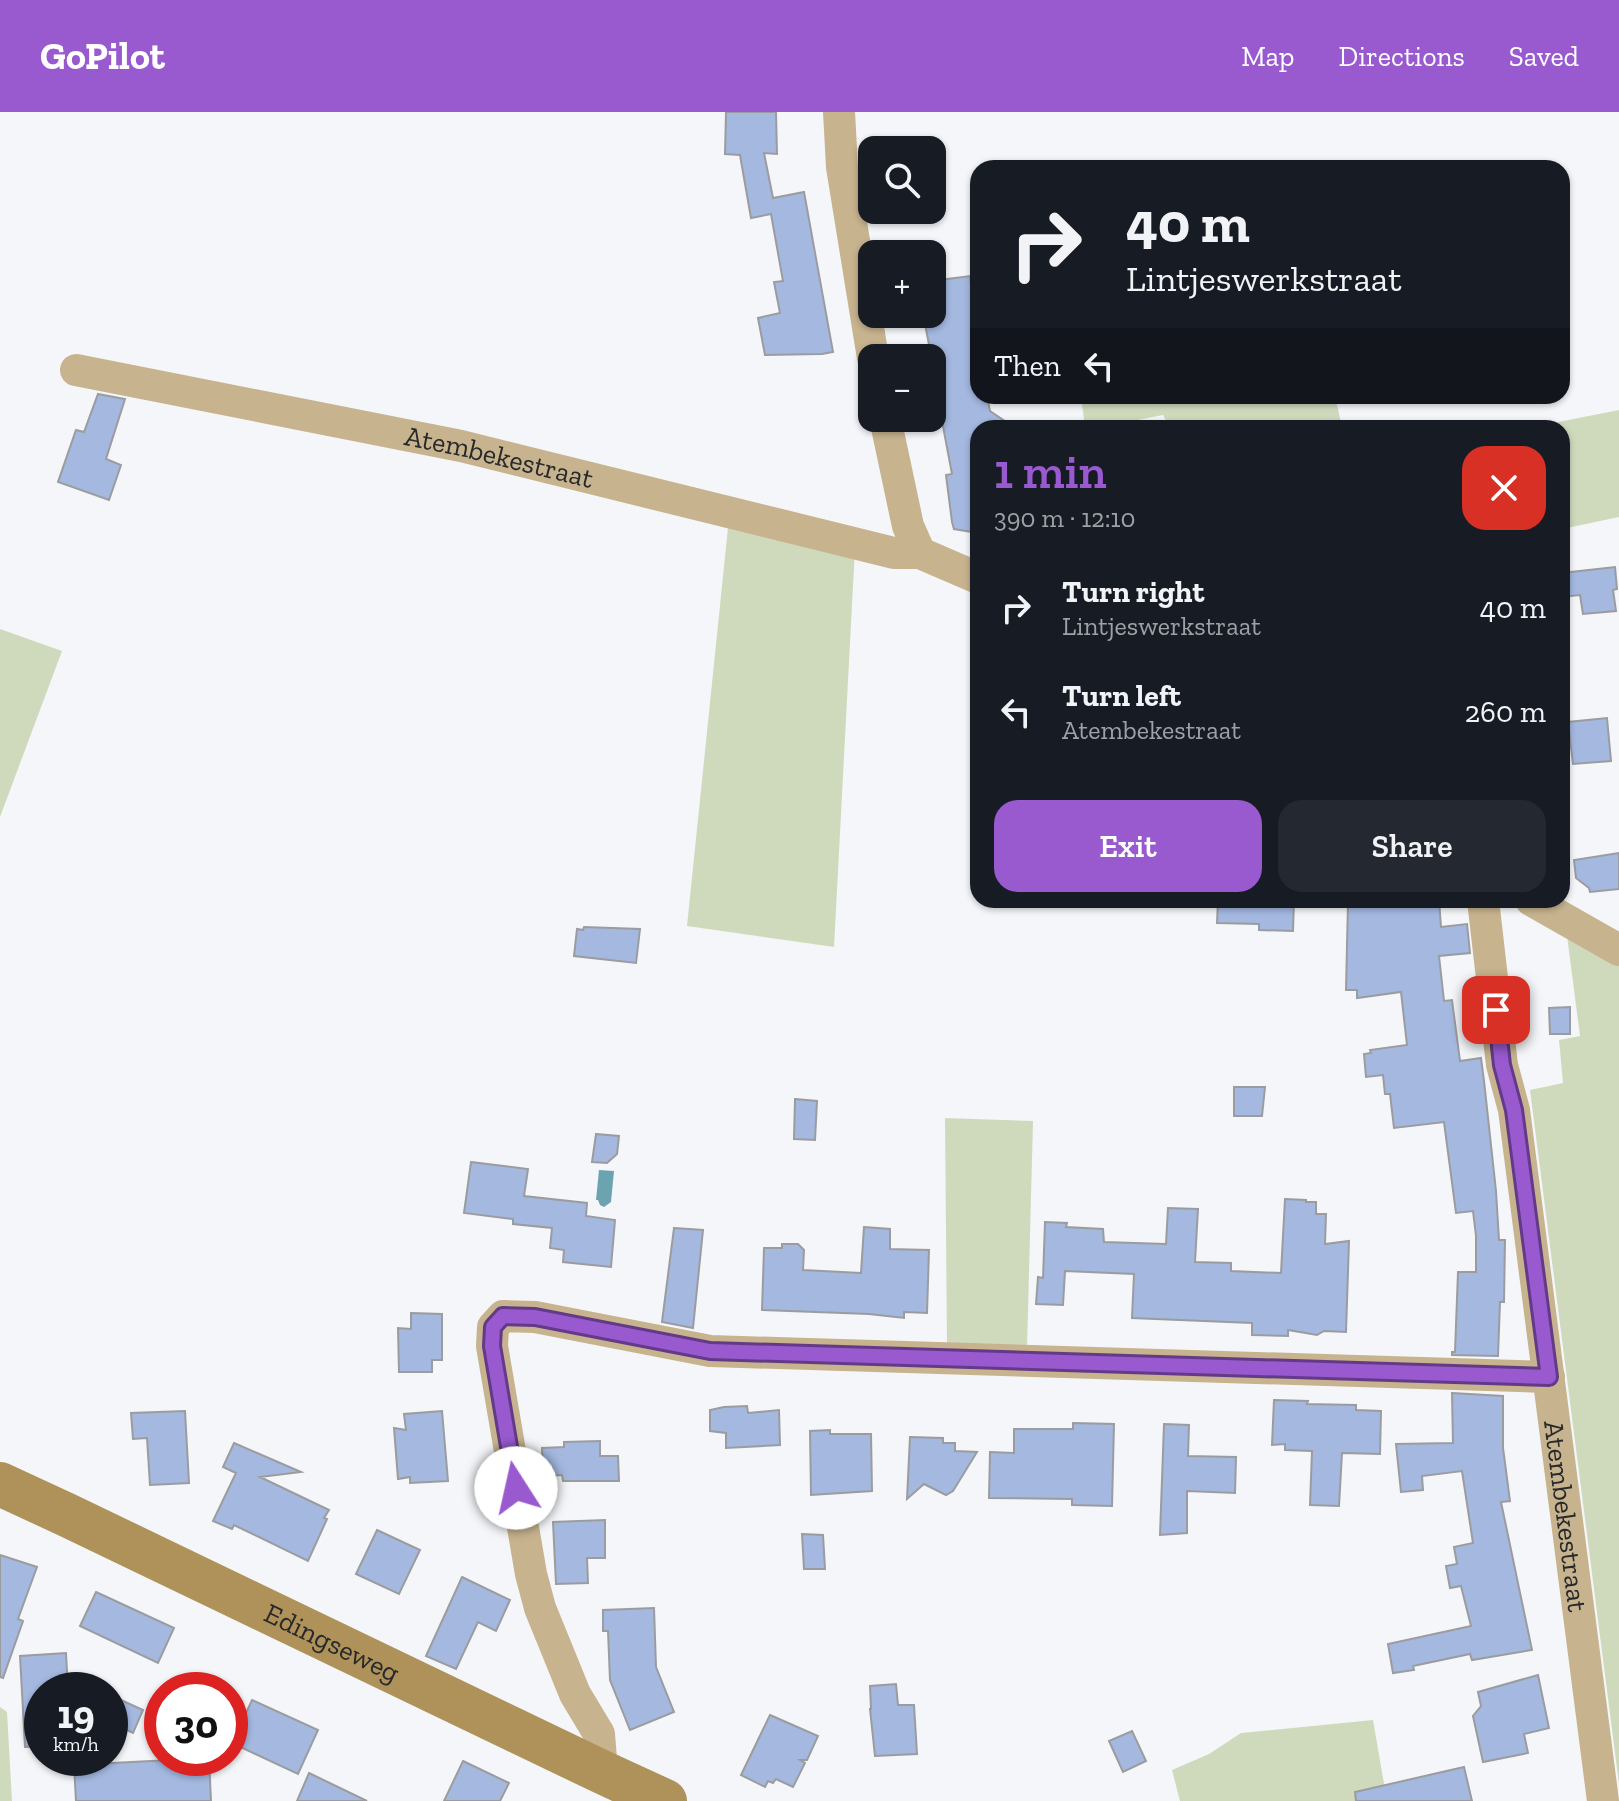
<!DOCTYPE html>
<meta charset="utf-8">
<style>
:root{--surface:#171b24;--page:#242831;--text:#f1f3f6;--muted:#9ea1a6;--accent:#995ad0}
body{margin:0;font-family:"Zilla Slab",serif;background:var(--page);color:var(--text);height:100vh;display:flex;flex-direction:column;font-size:30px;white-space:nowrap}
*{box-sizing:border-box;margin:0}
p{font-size:26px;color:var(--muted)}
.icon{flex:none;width:44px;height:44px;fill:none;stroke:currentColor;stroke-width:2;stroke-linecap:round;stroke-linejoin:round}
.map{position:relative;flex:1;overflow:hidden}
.panel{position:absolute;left:970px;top:308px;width:600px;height:488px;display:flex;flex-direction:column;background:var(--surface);border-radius:24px;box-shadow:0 2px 6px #0004}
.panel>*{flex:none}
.top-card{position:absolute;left:970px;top:48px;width:600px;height:244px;border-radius:24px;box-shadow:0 2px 6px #0004;background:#171b24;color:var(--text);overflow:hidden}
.fabs{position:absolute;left:858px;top:24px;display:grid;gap:16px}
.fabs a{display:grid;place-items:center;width:88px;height:88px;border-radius:16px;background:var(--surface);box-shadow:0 2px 6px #0004;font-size:40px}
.speed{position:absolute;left:24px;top:1560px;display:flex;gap:16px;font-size:40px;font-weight:700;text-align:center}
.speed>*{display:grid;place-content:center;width:104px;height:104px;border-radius:50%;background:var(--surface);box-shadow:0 2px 6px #0004;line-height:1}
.speed small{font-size:20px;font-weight:400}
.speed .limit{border:12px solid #d22;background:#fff;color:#111}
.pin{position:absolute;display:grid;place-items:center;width:68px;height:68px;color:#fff;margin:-34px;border-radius:16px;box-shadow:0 4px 12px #0006}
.me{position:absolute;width:88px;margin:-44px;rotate:350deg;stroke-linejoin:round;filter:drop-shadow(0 0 6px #0008)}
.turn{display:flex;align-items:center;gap:28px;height:168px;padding:0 24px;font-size:36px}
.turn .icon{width:104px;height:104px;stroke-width:2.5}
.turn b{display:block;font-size:56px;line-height:68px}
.then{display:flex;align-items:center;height:76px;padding:0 24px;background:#0003;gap:16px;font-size:30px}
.round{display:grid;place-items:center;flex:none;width:84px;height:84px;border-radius:24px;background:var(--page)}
.overview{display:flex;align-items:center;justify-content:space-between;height:136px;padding:0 24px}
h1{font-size:48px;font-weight:600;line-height:60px;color:var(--accent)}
.action{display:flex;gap:16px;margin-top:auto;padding:16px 24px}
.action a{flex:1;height:92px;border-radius:24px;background:var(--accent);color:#fff;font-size:32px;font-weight:600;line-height:92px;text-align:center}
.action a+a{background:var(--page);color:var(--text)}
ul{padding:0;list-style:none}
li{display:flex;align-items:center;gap:24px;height:104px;padding:0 24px}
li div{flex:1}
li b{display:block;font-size:30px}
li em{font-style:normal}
header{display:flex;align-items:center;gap:48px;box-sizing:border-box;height:112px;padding:0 40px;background:var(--accent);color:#fff}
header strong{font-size:38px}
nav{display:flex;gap:44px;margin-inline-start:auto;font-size:28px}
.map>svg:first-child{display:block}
.green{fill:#cfdabd}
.water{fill:#6ba3b0}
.building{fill:#a4b8e0;stroke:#9b9c9f;stroke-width:2}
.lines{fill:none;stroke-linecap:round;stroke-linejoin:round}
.street{stroke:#c7b38e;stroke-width:32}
.secondary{stroke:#af9259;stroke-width:44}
.route-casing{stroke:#633a87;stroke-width:20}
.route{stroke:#995ad0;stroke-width:14}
.labels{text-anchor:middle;stroke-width:6;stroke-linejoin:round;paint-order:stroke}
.street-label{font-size:28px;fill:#28292a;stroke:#f5f6f9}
</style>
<header>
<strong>GoPilot</strong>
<nav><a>Map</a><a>Directions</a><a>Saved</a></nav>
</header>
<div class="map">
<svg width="1619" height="1689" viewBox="0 0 1619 1689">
<rect width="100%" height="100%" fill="#f5f6f9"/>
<path class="green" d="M1081 284H1335L1342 315 1170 316 1163 303 1097 316H1085Z
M1619 298V405L1562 417V316H1528Z
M729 406 855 436 834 835 687 814Z
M0 517 62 539 0 705Z
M1566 816 1619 845V1672L1530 978 1563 971 1559 928 1580 924Z
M945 1006 1033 1009 1027 1237 947 1234Z
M0 1595 7 1600 12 1689H0Z
M1373 1608 1387 1689H1180L1172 1658 1209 1642 1241 1621Z"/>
<path class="water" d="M599 1058 614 1059 611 1090 604 1095 600 1093 598 1088H596Z"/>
<path class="building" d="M726 0H776L777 42 764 41 773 86 804 80 833 240 822 242 765 243 758 206 780 201 774 170 783 169 771 102 751 106 740 43 725 42Z
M970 164 978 222V284H987L990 299 1015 316H978V421L954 417 952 410 946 363 952 362 942 309 939 307 937 294 938 291 935 264 925 212 932 210V169Z
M98 282 125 287 106 347 121 353 109 388 58 370 76 318 84 320Z
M1615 455 1617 477 1613 478 1616 499 1583 502 1580 483 1562 485V461Z
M1607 606 1611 649 1573 652 1568 610Z
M1619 741V777L1590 780 1589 776 1576 766 1574 748Z
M1218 788H1294L1293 819 1259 818V812L1217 811Z
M1381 788H1439L1441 815 1467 812 1470 841 1439 844 1444 889 1452 888 1460 949 1481 946 1484 969 1496 1079 1499 1128H1505L1504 1190H1500L1498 1244 1452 1243V1240H1455L1458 1160H1476V1124L1473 1099 1456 1101 1444 1010 1394 1016 1390 982H1385L1383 963 1366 965 1364 942 1371 941 1370 938 1407 933 1401 880 1357 886V878H1346L1348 790 1381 791Z
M584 815 640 817 636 851 574 844 577 817 583 818Z
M1570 895V922H1550L1549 896Z
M1234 975H1265L1262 1004H1234Z
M795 987 817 989 815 1028 794 1027Z
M596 1022 619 1024 617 1042 607 1051 592 1050Z
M471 1050 528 1057 524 1084 587 1091 586 1104 615 1108 611 1155 563 1150 564 1138 550 1136 552 1116 513 1112V1107L464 1101Z
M1285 1087 1306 1088V1090H1316V1102H1326L1325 1132 1349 1129 1346 1220 1324 1219 1317 1223 1288 1218V1224L1252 1223V1211L1132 1206 1134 1162 1065 1159 1063 1193 1036 1192 1038 1165 1043 1166 1045 1110 1067 1111 1066 1115 1103 1117 1104 1130 1166 1132 1168 1096 1198 1097 1195 1150 1231 1151V1159L1281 1161Z
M864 1115 890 1117V1137L929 1138 927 1201 904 1200V1206L869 1202 762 1198 764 1136H782V1132H798L804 1138 803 1158 861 1161Z
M674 1116 703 1118 693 1216 662 1210Z
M411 1201 442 1202V1248H432V1260H399L398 1216 411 1217Z
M1452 1281 1503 1284V1336L1510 1389 1501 1390 1532 1538 1472 1548 1470 1542 1413 1554 1414 1558 1393 1561 1388 1532 1471 1514 1461 1474 1450 1476 1446 1454 1457 1452 1454 1435 1473 1431 1462 1359 1422 1364 1423 1378 1401 1380 1396 1332 1453 1331Z
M1274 1288 1308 1289 1307 1292 1356 1293V1298L1381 1299 1380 1342 1342 1341 1339 1394 1310 1393 1312 1339 1285 1338V1332L1272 1333Z
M747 1294 748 1301 779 1298 780 1333 726 1336V1321L710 1319V1298L724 1295Z
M185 1299 189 1371 150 1373 147 1326 133 1327 131 1301Z
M442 1299 448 1369 410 1371V1365L398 1367 394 1316 406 1318 404 1302Z
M1073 1311 1114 1312 1112 1394 1072 1393V1387L989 1386 990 1340 1014 1341V1317H1073Z
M1164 1312 1189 1313 1188 1344 1236 1345 1235 1381 1187 1379V1421L1160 1423Z
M830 1318V1322H871L872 1379 811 1383 810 1319Z
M910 1325 943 1326V1331H955V1339L977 1340 953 1379 946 1383 924 1372 907 1387Z
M600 1329V1344H618L619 1369H563L562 1363 543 1364 542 1336 564 1335V1330Z
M234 1331 301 1360 260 1365 329 1398 324 1406 327 1407 308 1449 234 1413 232 1417 213 1409 236 1361 223 1355Z
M605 1408V1446H587L588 1471 556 1472 553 1410Z
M377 1418 420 1438 399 1482 356 1462Z
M802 1422 823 1423 825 1457H804Z
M0 1443 37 1455 18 1507 23 1509 3 1566 0 1565Z
M462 1465 510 1488 496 1519 478 1510 456 1557 426 1544Z
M96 1480 174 1516 158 1551 80 1514Z
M654 1496 656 1555 674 1600 630 1618 610 1568 608 1519H603V1498Z
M66 1541 68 1578H42V1634L25 1635 20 1544Z
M1538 1563 1549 1616 1524 1622 1528 1641 1483 1650 1473 1604 1481 1594 1478 1580Z
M896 1572 898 1593H914L917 1642 875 1644 870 1597H871L870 1574Z
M110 1583 143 1598 133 1621 110 1610Z
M252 1588 318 1618 298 1662 232 1631Z
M770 1603 818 1624 807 1648H800L805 1651 793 1675 776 1667 773 1671 768 1669 765 1675 741 1663Z
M1132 1619 1146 1649 1123 1660 1109 1629Z
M209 1646 211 1689H76L74 1653Z
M463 1649 509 1671 500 1689H444Z
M1464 1655 1472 1689H1356L1355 1680Z
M309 1661 367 1689H297Z"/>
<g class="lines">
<g class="street">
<path d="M839 0 842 55 873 246"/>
<path id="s1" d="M76 258 461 334 894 441H920L978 466"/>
<path d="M885 306 908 414 920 441"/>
<path id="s2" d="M1483 788 1502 953 1514 998 1603 1689"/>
<path d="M1531 788 1619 838"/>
<path d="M602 1660 599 1622 575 1582 540 1496 531 1462 492 1234 493 1215 503 1204 535 1205 710 1239 1549 1265"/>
</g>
<path class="secondary" id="s3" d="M0 1372 67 1403 602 1660 665 1689"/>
</g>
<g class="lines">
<defs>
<path id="route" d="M516 1376 492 1234 493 1215 503 1204 535 1205 710 1239 1549 1265 1514 998 1502 953 1496 898"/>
</defs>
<use href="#route" class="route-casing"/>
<use href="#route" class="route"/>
</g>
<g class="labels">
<g class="street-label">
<text dy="10" stroke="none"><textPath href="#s1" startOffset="432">Atembekestraat</textPath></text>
<text dy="10" stroke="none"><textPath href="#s2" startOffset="622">Atembekestraat</textPath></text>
<text dy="10" stroke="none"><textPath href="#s3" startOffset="368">Edingseweg</textPath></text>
</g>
</g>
</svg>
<div class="fabs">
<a><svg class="icon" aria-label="search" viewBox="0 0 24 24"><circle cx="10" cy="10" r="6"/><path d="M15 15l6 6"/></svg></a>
<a>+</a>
<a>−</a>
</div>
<div class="speed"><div>19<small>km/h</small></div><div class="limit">30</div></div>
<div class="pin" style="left:1496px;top:898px;background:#d93025"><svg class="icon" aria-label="arrive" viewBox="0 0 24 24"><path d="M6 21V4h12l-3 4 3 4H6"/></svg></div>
<svg class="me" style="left:516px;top:1376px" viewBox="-20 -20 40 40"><circle r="19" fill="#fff"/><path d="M0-13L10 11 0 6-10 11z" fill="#995ad0"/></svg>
<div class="top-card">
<div class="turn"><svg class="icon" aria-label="right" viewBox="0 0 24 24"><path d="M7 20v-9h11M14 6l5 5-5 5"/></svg><div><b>40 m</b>Lintjeswerkstraat</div></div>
<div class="then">Then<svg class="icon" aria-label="left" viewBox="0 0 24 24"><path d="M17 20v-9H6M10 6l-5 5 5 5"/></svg></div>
</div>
<section class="panel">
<div class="overview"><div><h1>1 min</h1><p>390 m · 12:10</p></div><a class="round" style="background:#d93025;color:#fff"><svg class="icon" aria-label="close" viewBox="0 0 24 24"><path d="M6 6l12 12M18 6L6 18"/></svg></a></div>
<ul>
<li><svg class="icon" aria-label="right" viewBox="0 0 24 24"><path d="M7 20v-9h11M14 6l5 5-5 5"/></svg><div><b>Turn right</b><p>Lintjeswerkstraat</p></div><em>40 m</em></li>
<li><svg class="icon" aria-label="left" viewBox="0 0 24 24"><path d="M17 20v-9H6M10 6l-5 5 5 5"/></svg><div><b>Turn left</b><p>Atembekestraat</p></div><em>260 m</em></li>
</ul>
<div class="action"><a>Exit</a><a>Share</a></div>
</section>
</div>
